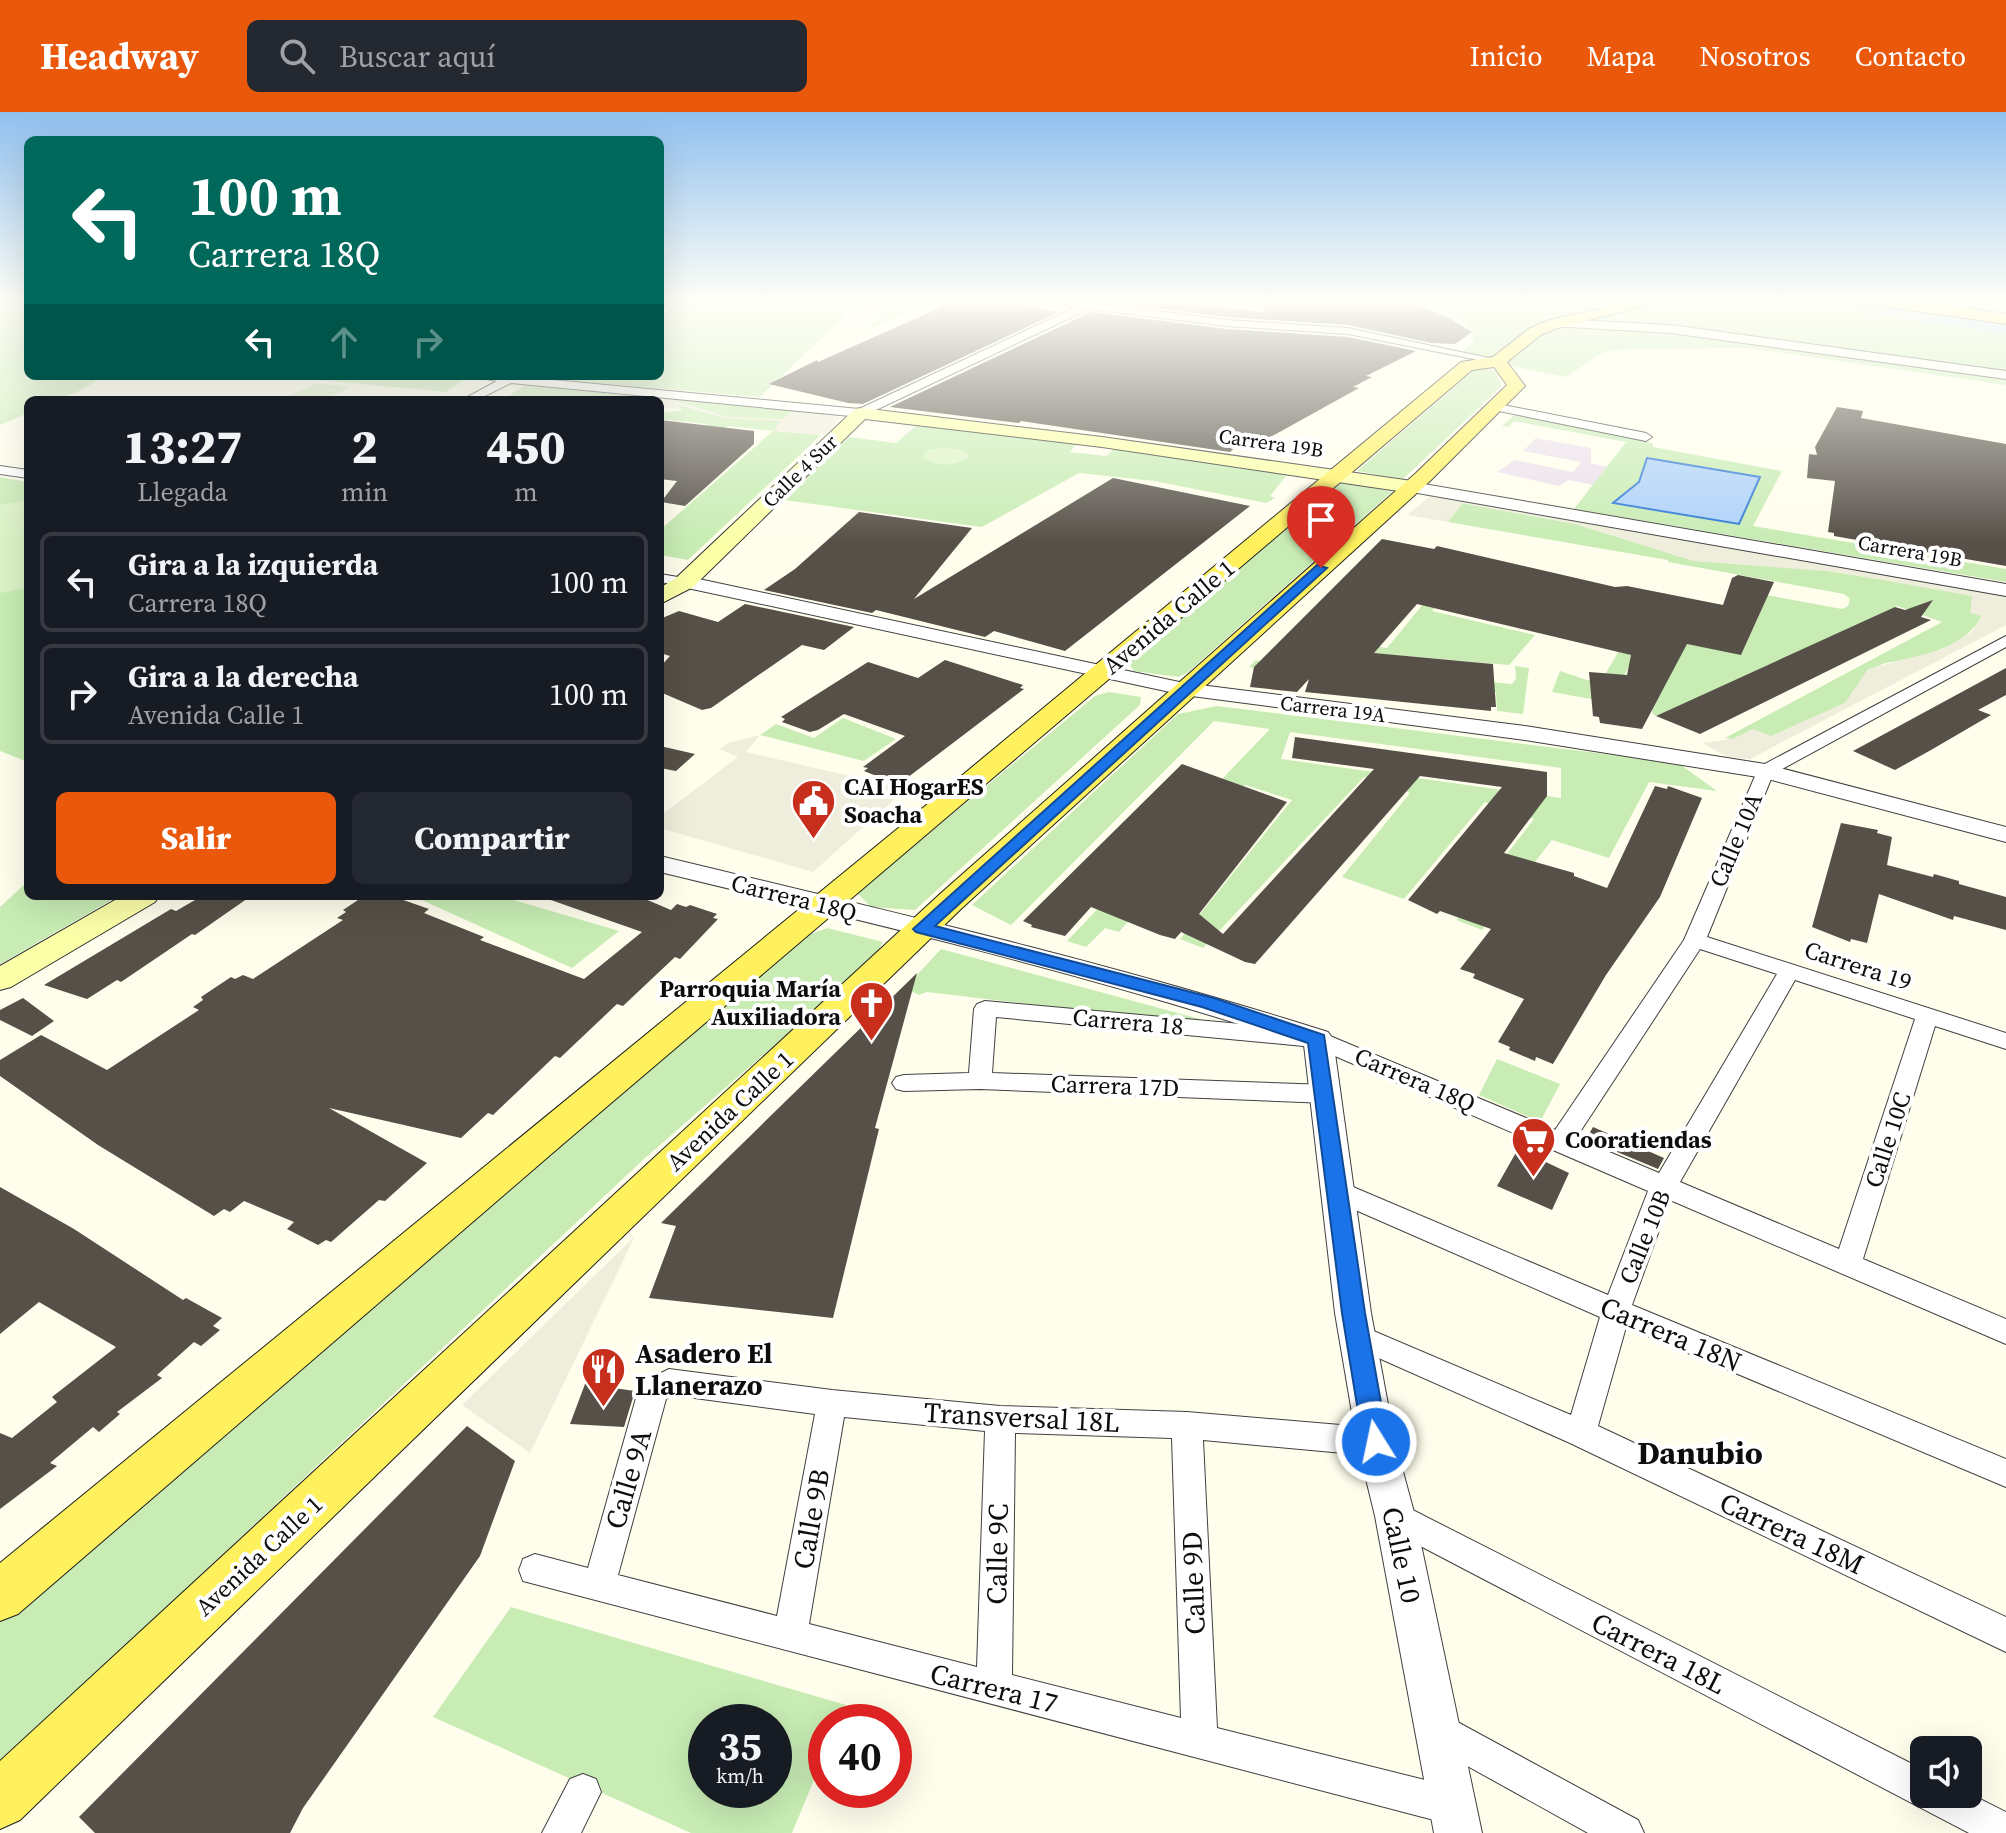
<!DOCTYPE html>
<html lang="es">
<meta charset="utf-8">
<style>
:root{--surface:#171b24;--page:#242831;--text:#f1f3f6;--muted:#9ea1a6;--line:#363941;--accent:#ea580c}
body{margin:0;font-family:"Source Serif 4",serif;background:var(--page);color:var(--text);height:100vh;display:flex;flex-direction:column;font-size:30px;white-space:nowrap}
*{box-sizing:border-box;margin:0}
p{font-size:26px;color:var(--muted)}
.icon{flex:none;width:44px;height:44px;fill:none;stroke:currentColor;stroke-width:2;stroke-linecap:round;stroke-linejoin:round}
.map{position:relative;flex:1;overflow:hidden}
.sheet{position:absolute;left:24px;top:284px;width:640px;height:504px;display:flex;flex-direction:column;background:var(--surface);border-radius:12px;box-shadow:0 8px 32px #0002}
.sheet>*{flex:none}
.banner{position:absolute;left:24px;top:24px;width:640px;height:244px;border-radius:12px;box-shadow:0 8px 32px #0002;background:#00695c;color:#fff;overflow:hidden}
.tools{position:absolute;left:1910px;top:1624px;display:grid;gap:16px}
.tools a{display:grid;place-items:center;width:72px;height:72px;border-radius:12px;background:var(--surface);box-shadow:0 8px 32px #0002;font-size:40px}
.speed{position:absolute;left:688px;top:1592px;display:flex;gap:16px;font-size:40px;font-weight:700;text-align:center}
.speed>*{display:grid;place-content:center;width:104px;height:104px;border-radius:50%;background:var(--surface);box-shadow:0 8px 32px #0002;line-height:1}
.speed small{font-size:20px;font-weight:400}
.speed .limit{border:12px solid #d22;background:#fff;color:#111}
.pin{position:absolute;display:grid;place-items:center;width:68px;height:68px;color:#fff;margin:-82px -34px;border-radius:50% 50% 50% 0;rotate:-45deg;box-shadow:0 0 8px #0007}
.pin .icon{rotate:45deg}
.me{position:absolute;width:88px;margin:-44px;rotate:350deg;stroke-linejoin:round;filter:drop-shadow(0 0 6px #0008)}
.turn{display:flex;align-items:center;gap:28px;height:168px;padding:0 32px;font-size:36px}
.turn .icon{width:104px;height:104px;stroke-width:2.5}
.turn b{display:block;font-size:56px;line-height:68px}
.lanes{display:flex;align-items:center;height:76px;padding:0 32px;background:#0003;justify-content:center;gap:40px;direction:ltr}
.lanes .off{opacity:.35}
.eta{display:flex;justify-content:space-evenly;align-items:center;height:136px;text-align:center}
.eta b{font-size:48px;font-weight:800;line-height:56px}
.action{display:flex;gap:16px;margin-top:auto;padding:16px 32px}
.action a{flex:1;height:92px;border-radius:12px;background:var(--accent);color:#fff;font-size:32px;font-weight:800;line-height:92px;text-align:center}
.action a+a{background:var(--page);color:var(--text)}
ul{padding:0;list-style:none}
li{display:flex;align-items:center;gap:24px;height:100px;margin:0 16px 12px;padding:0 16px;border:4px solid var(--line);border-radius:12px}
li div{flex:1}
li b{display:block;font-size:30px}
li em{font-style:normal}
header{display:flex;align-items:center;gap:48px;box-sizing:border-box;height:112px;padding:0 40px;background:var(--accent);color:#fff}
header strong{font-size:38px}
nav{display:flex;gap:44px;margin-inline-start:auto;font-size:28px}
.search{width:560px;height:72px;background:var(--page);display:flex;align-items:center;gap:20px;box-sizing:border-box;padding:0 28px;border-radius:12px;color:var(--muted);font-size:30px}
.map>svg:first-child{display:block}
.industrial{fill:#ece0ec}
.green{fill:#c8ecb4;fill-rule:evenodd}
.pitch{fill:#dcf3c6}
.plaza{fill:#efeddb}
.water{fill:#add1fa;stroke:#2f79d7;stroke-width:2}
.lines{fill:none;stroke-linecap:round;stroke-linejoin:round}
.river{fill:#add1fa;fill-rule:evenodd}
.building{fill:#565048}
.minor-casing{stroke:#404040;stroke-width:2}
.tertiary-casing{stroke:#404040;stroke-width:2}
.secondary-casing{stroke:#2f2f2f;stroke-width:2}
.primary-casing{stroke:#1e1e1e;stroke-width:2}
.minor{fill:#fff;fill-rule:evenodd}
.tertiary{fill:#fff;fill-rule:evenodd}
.secondary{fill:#fbffa8;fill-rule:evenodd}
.primary{fill:#fff15d;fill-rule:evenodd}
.route{fill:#1a73e8;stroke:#114b97;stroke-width:2}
.labels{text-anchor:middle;stroke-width:8;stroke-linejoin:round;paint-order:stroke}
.far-street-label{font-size:20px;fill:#0d0d0d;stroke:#fff}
.street-label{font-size:24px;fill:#0d0d0d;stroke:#fff}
.poi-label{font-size:24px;font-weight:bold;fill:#0d0d0d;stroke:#fff;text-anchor:start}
.near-street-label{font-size:28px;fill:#0d0d0d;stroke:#fff}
.near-poi-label{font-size:28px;font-weight:bold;fill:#0d0d0d;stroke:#fff;text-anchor:start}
.near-neighbourhood-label{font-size:32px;font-weight:bold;fill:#0d0d0d;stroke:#fff}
</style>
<header>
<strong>Headway</strong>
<div class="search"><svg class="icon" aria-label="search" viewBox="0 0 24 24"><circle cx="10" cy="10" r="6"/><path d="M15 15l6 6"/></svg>Buscar aquí</div>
<nav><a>Inicio</a><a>Mapa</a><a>Nosotros</a><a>Contacto</a></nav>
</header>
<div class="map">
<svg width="2006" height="1721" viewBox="0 0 2006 1721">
<rect width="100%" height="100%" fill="#fffeed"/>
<path class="industrial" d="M1536 326 1591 336V351L1607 355 1593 373 1569 368 1559 374 1497 360 1515 348 1573 360 1581 350 1523 339Z"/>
<path class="green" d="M0 189H28V264H100C81 284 55 288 28 288V301L0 313Z
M694 189H860L760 285 527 265 660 264V204Z
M897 189 938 190 865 218Z
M1413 189H1810L2006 209V273L1749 236 1613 238 1602 241 1566 265 1465 245 1464 238 1473 230C1477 204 1432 195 1413 189Z
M1906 189H2006V204Z
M1480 253 1495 259 1502 274 1403 367 1357 359Z
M276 264H443L466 266 446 280Z
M526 273 640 285 632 288H502Z
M674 288 793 299 774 319 821 323 688 448 660 443V418L773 319 728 314 709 330 692 325 707 312 660 307V301L683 298 671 290Z
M1514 303 1637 326 1653 332V335L1782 359 1753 414 2006 457V470L1574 397 1626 330 1514 309 1508 315 1502 314Z
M918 312 1077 331 1070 340 1106 344 1114 337 1287 363 1270 384 1275 386 1266 391 1154 369 1079 361 982 415 784 388 849 325 896 331Z
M0 365 28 370V650L0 639Z
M1346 370 1392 380 1187 561 1178 565 1134 559 1128 550 1340 371Z
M1462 391 1576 412 1694 449 1816 457 1971 482 1982 503C1968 532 1932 542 1902 548 1895 550 1885 550 1878 554 1861 562 1859 579 1845 591L1756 631 1725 626 1942 510 1897 494 1663 605 1653 603 1652 598 1552 580 1560 559 1587 568 1601 569 1653 482 1671 484 1620 570 1686 532 1709 492H1721L1701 532 1742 541 1760 501 1734 477 1842 497 1848 494 1850 487 1844 482 1668 450V448L1448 410Z
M1448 481 1432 499 1535 523 1509 553 1339 538 1337 555 1512 572 1516 567 1515 554 1529 556 1523 602 1497 599 1496 580 1249 555 1256 548 1286 556 1327 527 1387 536 1424 491Z
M1109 580 1141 585 1140 593 915 798 871 795 857 781 1095 584Z
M1217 594 1678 651 1717 679 1649 670 1609 746 1552 728 1482 818 1456 808 1534 707 1485 690 1404 787 1342 765 1410 681 1364 665 1203 836 1180 827 1292 688 1245 673 1119 820 1105 816 1086 835 1067 829 1270 617 1214 609 1011 813 972 793 1178 602ZM1290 620 1561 656V686L1281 647Z
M843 606 896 627 864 649 760 623 776 612 814 626Z
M28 769V784H119L0 852V795Z
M413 784H500L619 819 572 856Z
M827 816 883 830 873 847 645 1046 0 1651V1503L808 823Z
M941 837 1237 917 927 880 919 883 905 876Z
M1497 947 1560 972 1540 1010 1479 983Z
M511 1495 846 1593 838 1610H826V1639L792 1721H691L433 1605ZM706 1610H774V1678H706Z"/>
<path class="pitch" d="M318 271 351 275 323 288H279Z
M944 335 964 338 969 344C958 355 935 355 923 345L926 339Z
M28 388V476L0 481V393Z"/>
<path class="plaza" d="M640 285 674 288 727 305 783 307 794 298 836 302 840 306 825 323 802 321 774 319 780 309 725 306 678 293 681 297 660 296V288H602Z
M1434 381 1711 433 2006 482V513L1750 647 1728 645 1702 631 1732 627 1753 617 1771 624 1845 591 1868 557 1941 538 1971 521 1982 504 1970 501 1972 484 1838 460 1694 449 1576 412 1463 391 1448 410 1407 403Z
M760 623 746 640 906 677 813 760 660 716V704L738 645 720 637 728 631Z
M635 1124 530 1341 462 1293 556 1201Z"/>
<path class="water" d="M1647 346 1760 365 1739 412 1613 391 1639 370Z"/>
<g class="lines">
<path class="river" d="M1827 189H1884L2006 208V222L1838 196Z"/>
</g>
<path class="building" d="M955 189H1000L1059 200 863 292 848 291 769 272 817 248 818 250Z
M1160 189 1264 200 1265 189H1408L1447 205 1472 220 1455 232 1432 231 1348 213 1227 205 1112 190Z
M1091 200 1227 217 1348 225 1416 239 1366 264 1372 265 1353 275 1359 276 1276 322 1264 328 1247 324 1230 340 1021 309 1019 311 890 295Z
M1837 295 1863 299 1861 306 2006 332V454L1834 424V421L1828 420 1835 369 1807 366 1809 342 1817 343 1815 335Z
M660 308 754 319V332L685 394 661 390 677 369 660 367Z
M1113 366 1250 394 1065 539 994 519 985 525 876 498 872 501 764 478 795 457 859 400 972 416 914 487Z
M1382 427 1434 437 1437 434 1615 475 1627 474 1723 493 1732 466 1738 463 1774 470 1741 543 1687 532 1642 617 1600 611 1599 605 1593 604 1589 560 1627 563 1631 543 1417 492 1374 541 1493 552 1496 595H1491V599L1305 580 1309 567 1297 580 1250 575 1254 555Z
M1933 488 1921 505 1931 508 1700 622 1656 604 1895 495 1905 498Z
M745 492 854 515 824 538 802 533 711 596 702 598 660 580V555L670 544 660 541V507L679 499 718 510Z
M945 548 1023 573 1020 576 1024 577 903 669 894 671 864 659 868 656 863 655 905 624 844 602 818 618 810 620 782 610 785 607 781 605 868 550 918 566Z
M2006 556V583L1978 598 1991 603 1931 638 1895 658 1853 639Z
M1295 625 1547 660V684L1504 741 1574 761V764L1607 776 1655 674 1667 677 1668 674 1702 686 1660 785 1606 863 1553 952 1536 945 1535 949 1509 938 1510 935 1498 930 1524 887 1473 866 1475 862 1460 857 1491 817 1440 799 1437 802 1408 788 1502 675 1420 664 1255 852 1245 850 1181 820 1175 827 1160 823 1091 795 1065 824 1031 815 1032 813 1023 809 1182 652 1287 690 1199 802 1223 822 1374 657 1292 646Z
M660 634 695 642 676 659 660 656Z
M1841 711 1878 718 1877 721 1892 725 1887 753 1933 765 1934 762 1959 769V772L2006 785V818L1954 804 1953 808 1879 782 1867 831 1851 827 1850 830 1812 815Z
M202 784H251L195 823 192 822 121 870 117 868 87 887 44 873 171 797 176 799Z
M364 784H392L429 797 424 801 484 825 480 828 584 867 642 820 548 787 549 784H638L671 798 677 792 686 795 690 793 717 802 713 806 718 807 680 847 675 845 623 894 617 892 560 946 555 944 493 1003 488 1001 461 1026 329 996 427 1051 385 1089 379 1088 331 1130 326 1128 318 1133 287 1117 294 1110 244 1089 230 1100 224 1097 214 1104 98 1033 0 964V948L41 923 107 958 199 898 193 895 203 888 201 885 231 865 235 867 243 863 253 867 343 808 337 806 346 800 343 798Z
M917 861 875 1016 879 1017 833 1206 649 1186 676 1114 661 1111Z
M23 886 54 909 32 924 0 908V898Z
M1593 1015 1664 1046 1658 1057 1586 1027Z
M1518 1037 1569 1061 1552 1098 1497 1074Z
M0 1075 74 1117 183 1188 186 1186 222 1206 213 1214 220 1218 201 1234 194 1230 157 1263 162 1266 117 1300 120 1302 99 1320 93 1315 50 1351 57 1354 0 1397V1321L12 1326 57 1290 52 1285 116 1235 39 1190 0 1222Z
M585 1272 635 1279 624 1315 570 1312Z
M467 1314 515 1349 480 1444 303 1696 290 1721H95L79 1705Z"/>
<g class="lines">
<defs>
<path id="minor" d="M675 189H689L660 203V196Z
M1047 189H1078L1227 208 1348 216 1503 249 1498 252 1348 222 1227 214 1089 197 861 305 511 271 477 288H462L497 269 470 264H511L859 297 1076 195Z
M1493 291 1646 321 1652 325 1646 329 1489 297 1487 295Z
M0 354 28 358V366L0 362Z
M660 462 690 467 692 470 685 474 660 470Z
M2006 524V535L1773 662 1707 825 2006 921V937L1935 914 1863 1147 2006 1207V1232L1670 1088 1632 1193 2006 1347V1375L1626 1215 1598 1314 2006 1505V1540L1570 1331 1347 1232 1343 1224 1347 1216 1357 1212 1571 1303 1600 1205 1328 1086 1324 1079 1328 1072 1337 1069 1346 1072 1608 1183 1648 1079 1314 935 996 905 992 961 1327 973 1336 976 1339 982 1336 988 1327 991 980 977 904 979 896 977 892 971 896 965 904 963 969 961 974 897 977 892 985 889 1318 919 1555 1018 1684 828 1759 655ZM1700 837 1777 862 1659 1061 1576 1026ZM1795 868 1915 907 1839 1137 1680 1070Z
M669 1257 832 1278 1000 1294 1187 1300 1376 1316 1387 1320 1391 1330 1387 1340 1376 1344 1203 1328 1217 1616 1453 1675 1466 1681 1472 1694 1466 1707 1453 1713 523 1469 519 1458 523 1447 535 1442 588 1456 638 1279 643 1270ZM672 1283 815 1302 777 1504 618 1463 666 1287ZM844 1305 985 1319 977 1555 809 1512ZM1015 1321 1172 1326 1181 1606 1012 1563Z
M1395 1389 1924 1658V1682L1968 1681 2006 1700V1721H1969L1384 1415 1379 1404 1384 1393Z
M1439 1600 1638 1708 1644 1721H1588L1426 1631 1421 1618 1426 1605Z
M583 1662 596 1667 601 1680 581 1721H542L570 1667Z"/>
<path id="tertiary" d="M1556 207 1671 213 2006 259V267L1671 221 1551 214 1550 211Z
M1412 370 2006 472V484L1406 379 1404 375 1406 371Z
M685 464 1184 571 1525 614 1765 652 2006 715V730L1764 666 1525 628 1184 583 678 474 676 470Z
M660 744C884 798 1109 850 1328 920L1333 927 1371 1201 1395 1330 1415 1404 1482 1721H1434L1375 1404 1357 1330 1335 1201 1304 933C1093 863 876 812 660 760Z"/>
<path id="secondary" d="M861 296 1102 325 1412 369 1422 375 1412 381 1102 335 865 307 693 475 660 492V476L677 465 855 297Z
M122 784H159L155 790 11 875 0 878V854Z"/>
<path id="primary" d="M1634 189H1663L1561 215 1542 222 1507 250 1525 274 1430 369 962 796 20 1708 0 1717V1649L940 782 1416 361 1507 273 1494 255 1472 258 563 1032 18 1502 0 1509V1451L907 709 1461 250 1493 245 1530 216 1550 208Z
M1874 189H1915L2006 202V212L1881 194Z"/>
</defs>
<use href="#minor" class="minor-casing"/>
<use href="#tertiary" class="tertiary-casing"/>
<use href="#secondary" class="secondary-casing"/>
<use href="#primary" class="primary-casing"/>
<use href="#minor" class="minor"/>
<use href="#tertiary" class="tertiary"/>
<use href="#secondary" class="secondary"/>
<use href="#primary" class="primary"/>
</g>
<linearGradient id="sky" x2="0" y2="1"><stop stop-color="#90c0ef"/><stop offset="0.44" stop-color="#fffff7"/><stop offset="1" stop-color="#fffff7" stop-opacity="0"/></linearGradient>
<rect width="2006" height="430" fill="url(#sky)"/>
<path class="route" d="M1317 453 1327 456 935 814 1214 886 1324 923 1365 1201 1388 1330 1385 1338 1376 1342 1367 1338 1363 1330 1342 1201 1308 931 1202 895 916 820 913 817Z"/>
<defs>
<symbol id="civic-pin" viewBox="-11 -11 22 30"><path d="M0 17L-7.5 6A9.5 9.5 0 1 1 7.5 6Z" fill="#c72e1b" stroke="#fff"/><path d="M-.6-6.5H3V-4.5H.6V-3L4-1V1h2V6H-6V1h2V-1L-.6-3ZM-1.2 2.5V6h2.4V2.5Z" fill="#fff"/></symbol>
<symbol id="church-pin" viewBox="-11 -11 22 30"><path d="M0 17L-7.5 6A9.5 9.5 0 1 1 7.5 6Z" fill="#c72e1b" stroke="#fff"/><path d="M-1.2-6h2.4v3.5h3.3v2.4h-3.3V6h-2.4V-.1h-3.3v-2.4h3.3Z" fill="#fff"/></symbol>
<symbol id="supermarket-pin" viewBox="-11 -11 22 30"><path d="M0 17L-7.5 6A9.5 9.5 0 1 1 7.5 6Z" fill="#c72e1b" stroke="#fff"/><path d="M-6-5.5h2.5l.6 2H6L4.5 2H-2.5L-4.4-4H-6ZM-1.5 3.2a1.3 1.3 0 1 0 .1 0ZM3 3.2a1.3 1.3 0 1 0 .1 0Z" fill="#fff"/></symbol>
<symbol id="restaurant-pin" viewBox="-11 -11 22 30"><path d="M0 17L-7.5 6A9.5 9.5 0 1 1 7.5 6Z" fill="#c72e1b" stroke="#fff"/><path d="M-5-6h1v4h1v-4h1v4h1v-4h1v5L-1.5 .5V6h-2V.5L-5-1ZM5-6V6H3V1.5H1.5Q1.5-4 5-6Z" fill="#fff"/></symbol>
</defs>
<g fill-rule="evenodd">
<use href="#civic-pin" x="788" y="664" width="51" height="69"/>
<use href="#church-pin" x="846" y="866" width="51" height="69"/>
<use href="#supermarket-pin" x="1508" y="1002" width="51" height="69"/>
<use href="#restaurant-pin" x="578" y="1232" width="51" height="69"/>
</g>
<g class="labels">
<g class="far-street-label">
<text transform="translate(1271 331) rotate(8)" y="7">Carrera 19B</text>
<text transform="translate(800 359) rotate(-44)" y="7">Calle 4 Sur</text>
<text transform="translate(1910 439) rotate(10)" y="7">Carrera 19B</text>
<text transform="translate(1333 597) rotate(7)" y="7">Carrera 19A</text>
</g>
<g class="street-label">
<text transform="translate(1169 505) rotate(-40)" y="8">Avenida Calle 1</text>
<text transform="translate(1736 728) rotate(-67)" y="8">Calle 10A</text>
<text transform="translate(794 786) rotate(14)" y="8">Carrera 18Q</text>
<text transform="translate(1858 854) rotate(18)" y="8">Carrera 19</text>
<text transform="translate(1128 910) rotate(5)" y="8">Carrera 18</text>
<text transform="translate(1415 968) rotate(23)" y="8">Carrera 18Q</text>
<text transform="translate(1115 974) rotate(2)" y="8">Carrera 17D</text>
<text transform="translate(730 999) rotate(-43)" y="8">Avenida Calle 1</text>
<text transform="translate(1888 1028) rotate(-72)" y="8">Calle 10C</text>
<text transform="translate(1645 1125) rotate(-68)" y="8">Calle 10B</text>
<text transform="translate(259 1444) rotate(-43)" y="8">Avenida Calle 1</text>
</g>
<g class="poi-label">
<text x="844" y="683">CAI HogarES<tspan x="844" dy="28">Soacha</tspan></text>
<text x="841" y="885" text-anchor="end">Parroquia María<tspan x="841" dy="28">Auxiliadora</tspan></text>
<text x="1565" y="1036">Cooratiendas</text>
</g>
<g class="near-street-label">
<text transform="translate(1671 1222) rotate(23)" y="10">Carrera 18N</text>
<text transform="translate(1022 1305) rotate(3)" y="10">Transversal 18L</text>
<text transform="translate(628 1367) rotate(-74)" y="10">Calle 9A</text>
<text transform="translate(811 1407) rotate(-80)" y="10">Calle 9B</text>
<text transform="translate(1792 1421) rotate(25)" y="10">Carrera 18M</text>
<text transform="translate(997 1442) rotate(-89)" y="10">Calle 9C</text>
<text transform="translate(1402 1443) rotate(78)" y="10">Calle 10</text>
<text transform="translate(1193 1471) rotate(-92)" y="10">Calle 9D</text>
<text transform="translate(1659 1541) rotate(27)" y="10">Carrera 18L</text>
<text transform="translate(994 1576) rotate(14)" y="10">Carrera 17</text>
</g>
<g class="near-poi-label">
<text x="635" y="1251">Asadero El<tspan x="635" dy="32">Llanerazo</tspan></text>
</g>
<g class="near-neighbourhood-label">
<text x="1700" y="1352">Danubio</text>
</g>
</g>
</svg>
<div class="tools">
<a><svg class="icon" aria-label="sound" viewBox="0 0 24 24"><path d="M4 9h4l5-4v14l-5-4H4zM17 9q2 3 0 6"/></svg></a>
</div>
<div class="speed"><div>35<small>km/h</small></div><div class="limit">40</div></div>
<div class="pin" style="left:1321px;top:456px;background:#d93025"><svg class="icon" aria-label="arrive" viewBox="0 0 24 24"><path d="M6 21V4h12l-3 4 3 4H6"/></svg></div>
<svg class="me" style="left:1376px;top:1330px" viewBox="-20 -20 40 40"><circle r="17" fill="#1a73e8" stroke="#fff" stroke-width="3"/><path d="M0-11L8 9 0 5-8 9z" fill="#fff"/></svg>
<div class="banner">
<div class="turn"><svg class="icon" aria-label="left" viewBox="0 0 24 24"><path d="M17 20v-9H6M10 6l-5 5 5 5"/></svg><div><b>100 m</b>Carrera 18Q</div></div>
<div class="lanes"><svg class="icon" aria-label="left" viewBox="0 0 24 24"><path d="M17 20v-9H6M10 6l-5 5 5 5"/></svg><svg class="icon off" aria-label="ahead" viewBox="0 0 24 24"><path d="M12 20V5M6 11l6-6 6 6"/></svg><svg class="icon off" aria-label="right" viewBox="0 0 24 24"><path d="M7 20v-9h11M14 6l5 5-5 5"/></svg></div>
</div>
<section class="sheet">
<div class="eta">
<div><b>13:27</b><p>Llegada</p></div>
<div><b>2</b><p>min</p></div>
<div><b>450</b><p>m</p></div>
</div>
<ul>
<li><svg class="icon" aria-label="left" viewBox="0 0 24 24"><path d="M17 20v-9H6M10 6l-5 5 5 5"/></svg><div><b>Gira a la izquierda</b><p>Carrera 18Q</p></div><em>100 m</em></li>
<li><svg class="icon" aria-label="right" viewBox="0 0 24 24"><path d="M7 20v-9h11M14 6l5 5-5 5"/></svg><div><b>Gira a la derecha</b><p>Avenida Calle 1</p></div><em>100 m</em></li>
</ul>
<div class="action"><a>Salir</a><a>Compartir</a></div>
</section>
</div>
